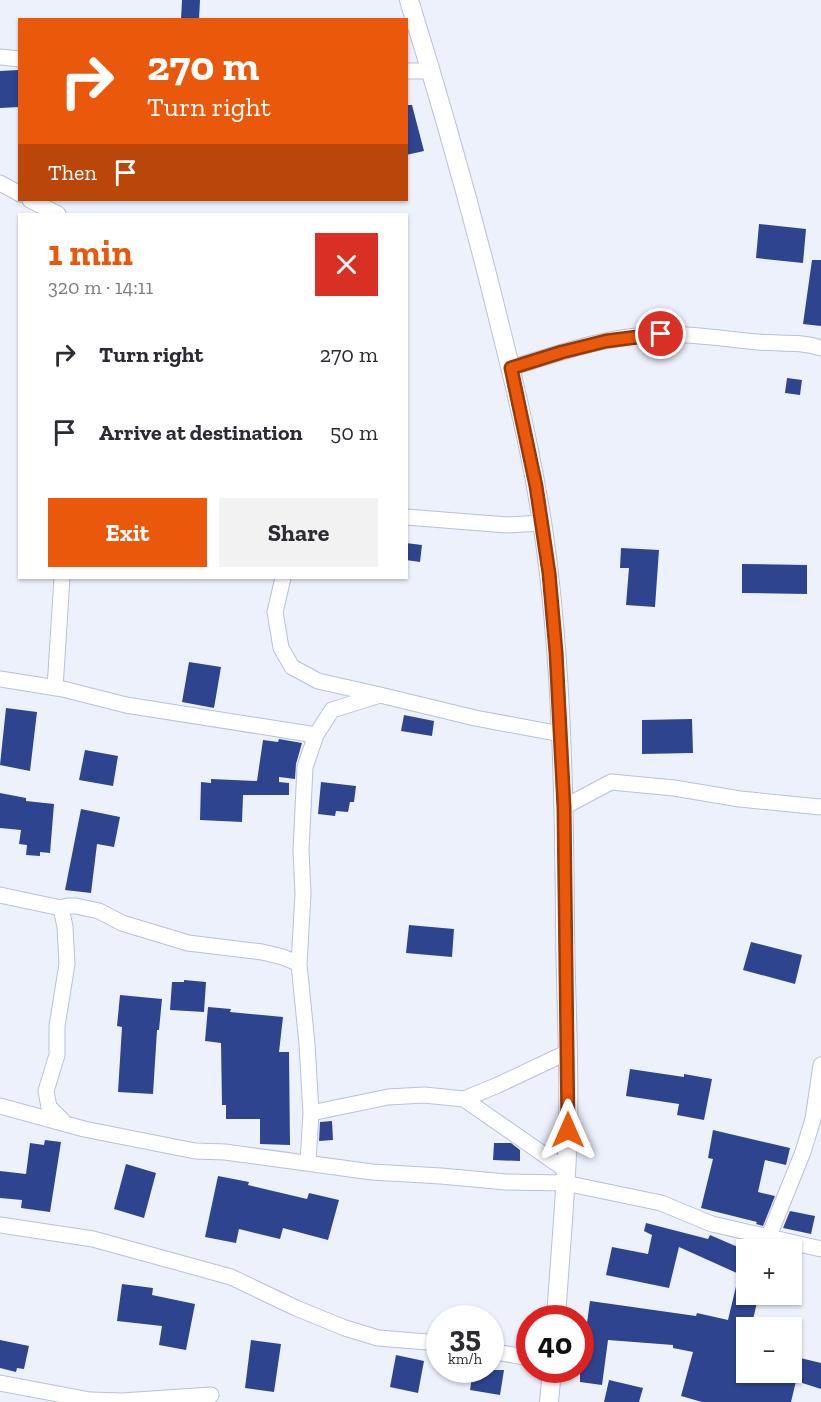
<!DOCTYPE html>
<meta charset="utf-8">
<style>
:root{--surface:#fff;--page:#f2f2f3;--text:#2b2b33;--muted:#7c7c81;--accent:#ea580c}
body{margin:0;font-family:"Zilla Slab",serif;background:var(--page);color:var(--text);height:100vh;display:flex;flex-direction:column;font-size:22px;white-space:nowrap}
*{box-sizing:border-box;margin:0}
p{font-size:20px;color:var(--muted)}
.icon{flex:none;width:33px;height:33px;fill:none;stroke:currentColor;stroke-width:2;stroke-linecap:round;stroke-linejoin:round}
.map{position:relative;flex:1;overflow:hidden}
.side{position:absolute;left:18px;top:213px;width:390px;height:366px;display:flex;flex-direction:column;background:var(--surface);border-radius:0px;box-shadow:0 2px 4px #0004}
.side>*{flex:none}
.hud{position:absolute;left:18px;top:18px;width:390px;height:183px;border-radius:0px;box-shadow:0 2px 4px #0004;background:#ea580c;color:#fff;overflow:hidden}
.controls{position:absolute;left:736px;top:1239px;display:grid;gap:12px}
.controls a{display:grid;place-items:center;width:66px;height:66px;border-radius:0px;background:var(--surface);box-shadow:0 2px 4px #0004;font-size:30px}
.speed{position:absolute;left:426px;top:1305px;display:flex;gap:12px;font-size:30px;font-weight:700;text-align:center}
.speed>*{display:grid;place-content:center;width:78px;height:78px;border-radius:50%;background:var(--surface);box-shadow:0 2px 4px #0004;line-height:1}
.speed small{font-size:15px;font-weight:400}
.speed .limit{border:9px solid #d22;background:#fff;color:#111}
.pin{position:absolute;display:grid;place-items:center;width:51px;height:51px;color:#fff;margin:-26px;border:3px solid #fff;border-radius:50%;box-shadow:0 2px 6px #0007}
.me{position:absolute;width:66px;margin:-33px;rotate:0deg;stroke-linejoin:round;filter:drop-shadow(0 0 4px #0008)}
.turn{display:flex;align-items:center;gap:21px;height:126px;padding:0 30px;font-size:27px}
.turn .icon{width:78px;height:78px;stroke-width:2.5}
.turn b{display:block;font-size:42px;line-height:51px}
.then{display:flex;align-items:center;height:57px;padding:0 30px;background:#0003;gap:12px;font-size:22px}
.round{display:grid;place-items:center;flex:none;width:63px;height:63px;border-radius:0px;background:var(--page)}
.summary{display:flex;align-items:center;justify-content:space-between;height:102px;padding:0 30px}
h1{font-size:36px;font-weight:800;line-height:45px;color:var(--accent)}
.action{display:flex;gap:12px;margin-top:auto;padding:12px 30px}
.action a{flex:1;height:69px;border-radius:0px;background:var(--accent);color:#fff;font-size:24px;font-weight:800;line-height:69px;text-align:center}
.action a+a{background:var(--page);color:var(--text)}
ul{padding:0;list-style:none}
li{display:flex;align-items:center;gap:18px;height:78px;padding:0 30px}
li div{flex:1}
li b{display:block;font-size:22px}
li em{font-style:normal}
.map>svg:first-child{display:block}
.building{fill:#2f448f}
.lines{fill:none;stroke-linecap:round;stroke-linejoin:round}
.minor-casing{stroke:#b7c1dc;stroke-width:17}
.tertiary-casing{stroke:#b7c1dc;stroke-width:20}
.minor{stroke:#fff;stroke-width:15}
.tertiary{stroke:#fff;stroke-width:18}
.route-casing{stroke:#983908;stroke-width:15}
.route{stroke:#ea580c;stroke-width:10}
</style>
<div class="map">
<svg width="821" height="1402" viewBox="0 0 821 1402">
<rect width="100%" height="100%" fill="#edf1fc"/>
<path class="building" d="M182 0H200L199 20H181Z
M18 70 20 107 0 108V71Z
M406 105H412L424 151 406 155Z
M759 224 806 229 803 263 756 258Z
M812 260H821V326L803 324Z
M787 378 802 380 800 395 785 393Z
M406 543 422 545 420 562 406 560Z
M621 548 659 550 655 607 626 605 629 568H620Z
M742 564 807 565V594L742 593Z
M189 662 221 667 214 708 182 702Z
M6 708 37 712 30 771 0 765Z
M404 715 434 721 432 736 401 731Z
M692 719 693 753 642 754V720Z
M279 739 302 743 296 764 295 779 279 777V782L289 783V795H243L242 822 200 820 201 782 211 783V779L257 781 263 740 278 742Z
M85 750 118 756 113 786 79 780Z
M321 782 356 786 354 802H350L348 812 336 811 335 816 318 814Z
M0 793 26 798V801L54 804 50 853 40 852V856L26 855 27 845 19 844 21 830 0 828Z
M81 809 120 817 114 847 97 844 91 893 65 890Z
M409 925 454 929 452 957 406 953Z
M751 942 802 955 795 984 743 970Z
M184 980 206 982 204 1012 170 1010 172 982H184Z
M120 995 162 999 159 1030H157L153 1094 118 1092 122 1027 117 1026Z
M208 1007 231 1009 230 1012 283 1017 279 1052H289L290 1145 260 1144V1119H226V1105H222L221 1043 205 1041Z
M630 1069 684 1077V1074L712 1079 704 1120 677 1115 679 1104 626 1096Z
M332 1121 333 1140 319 1141 320 1122Z
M713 1130 790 1148 786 1165 765 1160 758 1192 775 1196 763 1226 756 1224 757 1222 701 1208 713 1159 708 1158Z
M45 1140 61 1142 50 1212 21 1208 22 1200 0 1198V1171L26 1174 30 1143 44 1145Z
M494 1143H511L520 1150V1161L493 1160Z
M126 1164 156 1173 144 1218 114 1209Z
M218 1176 249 1182 248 1185 307 1199 309 1193 339 1200 328 1240 283 1228 280 1239 239 1229 236 1243 205 1237Z
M790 1211 815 1216 811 1234 783 1228Z
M646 1223 708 1239 710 1235 747 1251V1294H759L751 1328H747V1372H792V1356L821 1363V1389L796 1381 791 1402H702L681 1396 693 1352 673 1348V1345L608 1340 602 1385 580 1382V1345H584L590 1301 696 1316 697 1313 728 1320 739 1274 679 1247 669 1288 606 1275 612 1247 648 1254 652 1235 644 1231Z
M122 1284 153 1288 152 1295 195 1304 186 1350 159 1345 162 1326 117 1321Z
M0 1340 29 1346 24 1369 17 1368 16 1372 0 1368Z
M251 1340 281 1344 274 1392 245 1388Z
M396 1355 424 1361 418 1393 390 1387Z
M473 1370H504L500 1395 470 1390Z
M609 1380 643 1388 639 1402H604Z"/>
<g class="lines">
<defs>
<path id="minor" d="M0 57 20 59
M406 71H432
M0 183 20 194
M30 200 58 214
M511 368C558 353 611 335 662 334 694 334 726 339 758 342 779 344 800 341 821 348
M406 517 507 525 541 523
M283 578 275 612 281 648 292 667 318 681 380 695
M0 679 63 689 126 705 316 735 332 710 380 695 475 718 561 734
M55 688 62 578
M564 807 611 782 674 788 740 799 821 807
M0 895 61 908
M299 964 303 894 301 850 305 767 316 735
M464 1099 566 1170
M0 1106 84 1129 195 1151 225 1152 372 1172 441 1176 506 1182 565 1183 661 1203 712 1224 821 1249
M64 1122 49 1107 46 1091 57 1055V1026L67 964 65 927 61 908 67 906H76L99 911 122 923 188 943 262 952 283 957 299 964 307 1044 311 1113
M308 1162 311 1113 388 1097 424 1095 464 1099 498 1085 568 1052
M0 1225 93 1239 231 1277 296 1308 345 1328 378 1338 440 1343
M769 1236 803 1152 813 1119 821 1065
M490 1351 530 1358
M0 1383 90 1400 122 1401 211 1395"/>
<path id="tertiary" d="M409 0C443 109 474 219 501 330 521 410 540 492 549 574 562 687 564 802 565 916 565 988 570 1059 568 1131 566 1193 560 1256 556 1318
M549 1402 552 1370"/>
</defs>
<use href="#minor" class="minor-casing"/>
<use href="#tertiary" class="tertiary-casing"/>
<use href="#minor" class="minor"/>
<use href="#tertiary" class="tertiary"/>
</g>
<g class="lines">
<defs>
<path id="route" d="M568 1130 564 807 556 652 549 573 536 486 511 368 562 352 606 341 661 334"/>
</defs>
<use href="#route" class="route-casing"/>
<use href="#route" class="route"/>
</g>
</svg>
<div class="controls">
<a>+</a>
<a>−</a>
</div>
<div class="speed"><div>35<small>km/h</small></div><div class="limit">40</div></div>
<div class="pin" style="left:661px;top:334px;background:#d93025"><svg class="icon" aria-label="arrive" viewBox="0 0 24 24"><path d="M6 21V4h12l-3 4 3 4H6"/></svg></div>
<svg class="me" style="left:568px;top:1130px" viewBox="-20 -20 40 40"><path d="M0-17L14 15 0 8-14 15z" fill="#ea580c" stroke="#fff" stroke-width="4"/></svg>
<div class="hud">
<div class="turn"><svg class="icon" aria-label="right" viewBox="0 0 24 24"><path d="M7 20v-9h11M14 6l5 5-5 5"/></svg><div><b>270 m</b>Turn right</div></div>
<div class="then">Then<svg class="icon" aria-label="arrive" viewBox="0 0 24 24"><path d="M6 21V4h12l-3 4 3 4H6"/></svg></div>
</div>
<section class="side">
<div class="summary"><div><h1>1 min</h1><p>320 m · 14:11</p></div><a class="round" style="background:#d93025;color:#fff"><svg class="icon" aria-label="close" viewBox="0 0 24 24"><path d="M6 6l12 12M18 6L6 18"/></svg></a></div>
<ul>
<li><svg class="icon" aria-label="right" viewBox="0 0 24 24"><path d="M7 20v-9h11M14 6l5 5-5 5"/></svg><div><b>Turn right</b></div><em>270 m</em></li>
<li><svg class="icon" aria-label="arrive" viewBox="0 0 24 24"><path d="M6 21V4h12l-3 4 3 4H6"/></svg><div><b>Arrive at destination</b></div><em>50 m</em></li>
</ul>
<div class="action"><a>Exit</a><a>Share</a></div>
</section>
</div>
